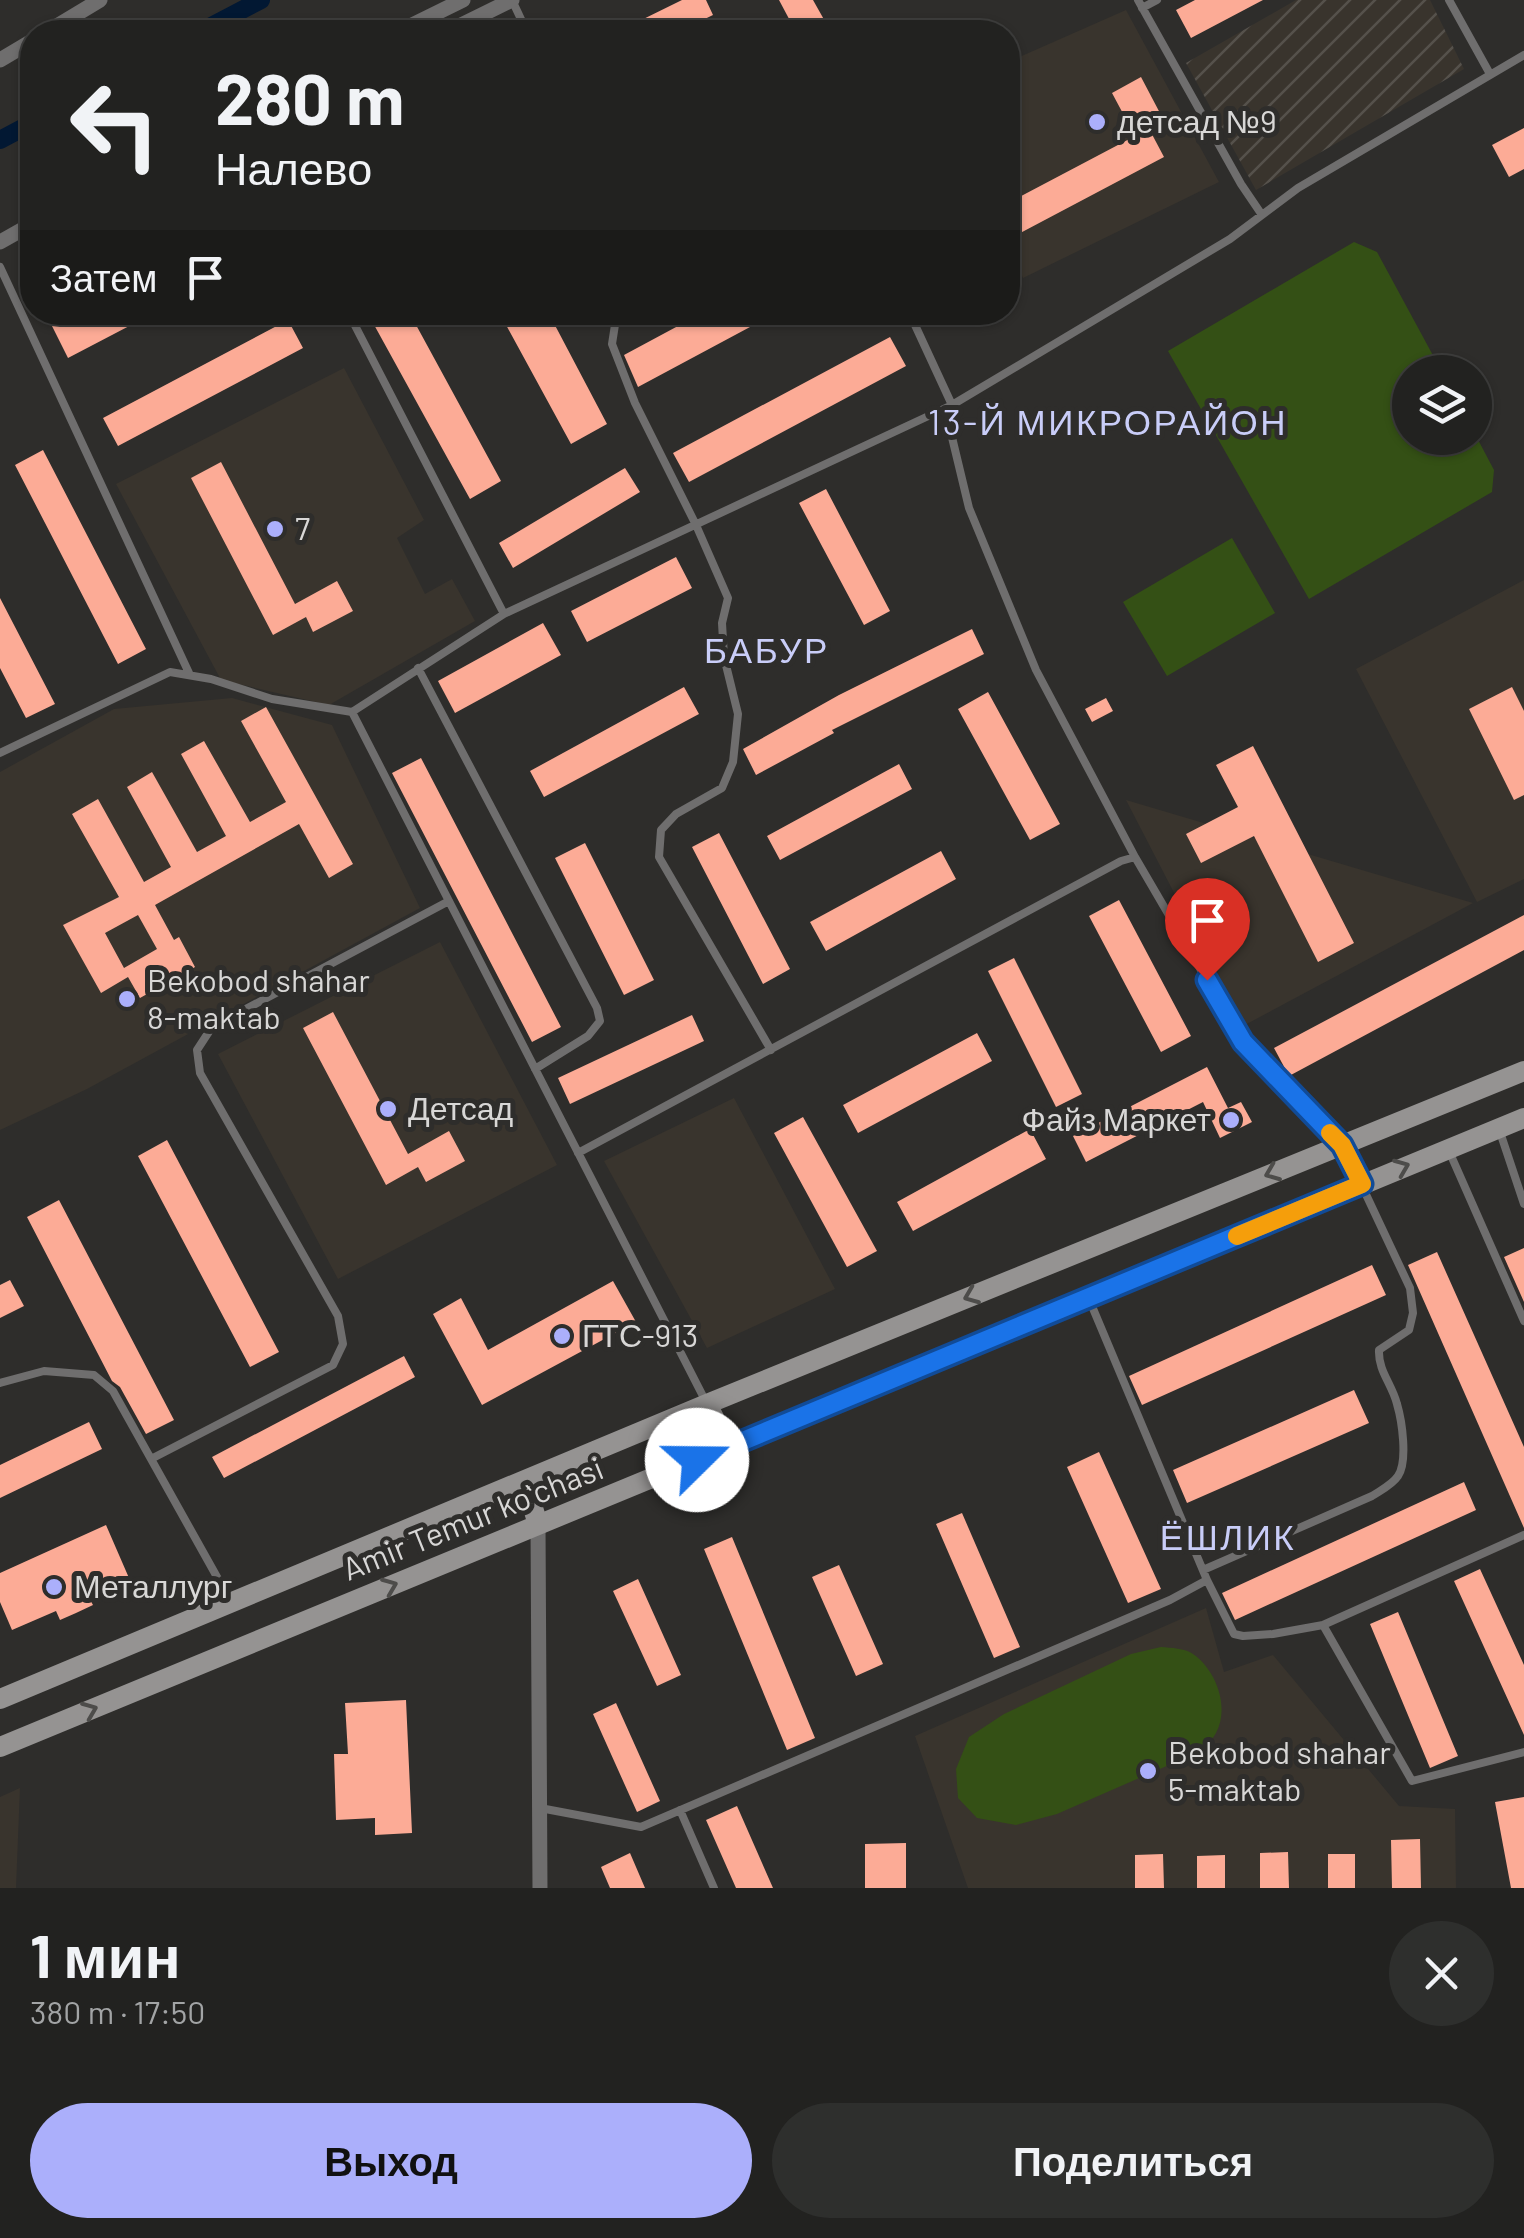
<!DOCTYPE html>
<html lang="ru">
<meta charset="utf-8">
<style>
:root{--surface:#222220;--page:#2e2f2d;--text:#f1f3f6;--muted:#a2a4a5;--line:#3f3f3e;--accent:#abaffb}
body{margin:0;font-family:Barlow,sans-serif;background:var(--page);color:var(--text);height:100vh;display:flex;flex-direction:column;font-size:38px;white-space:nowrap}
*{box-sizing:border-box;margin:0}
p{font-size:32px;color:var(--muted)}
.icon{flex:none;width:55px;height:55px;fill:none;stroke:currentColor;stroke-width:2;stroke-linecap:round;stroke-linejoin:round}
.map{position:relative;height:1888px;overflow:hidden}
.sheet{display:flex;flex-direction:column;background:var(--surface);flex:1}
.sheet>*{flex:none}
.top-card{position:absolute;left:20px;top:20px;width:1000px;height:305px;border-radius:40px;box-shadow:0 2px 8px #0004,0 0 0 2px var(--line);background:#222220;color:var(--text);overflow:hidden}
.buttons{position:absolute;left:1392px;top:355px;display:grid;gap:20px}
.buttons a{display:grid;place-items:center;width:100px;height:100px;border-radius:50%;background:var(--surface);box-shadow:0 2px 8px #0004,0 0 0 2px var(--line);font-size:50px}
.pin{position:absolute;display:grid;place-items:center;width:85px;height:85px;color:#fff;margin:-102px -42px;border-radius:50% 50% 50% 0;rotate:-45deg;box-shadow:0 0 10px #0007}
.pin .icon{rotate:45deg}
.me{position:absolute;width:110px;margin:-55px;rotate:68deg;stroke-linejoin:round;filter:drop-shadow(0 0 8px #0008)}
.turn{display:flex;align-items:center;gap:35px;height:210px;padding:0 30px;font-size:45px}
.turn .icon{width:130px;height:130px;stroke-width:2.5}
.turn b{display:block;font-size:70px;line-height:85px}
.then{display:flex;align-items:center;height:95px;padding:0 30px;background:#0003;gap:20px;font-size:38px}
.round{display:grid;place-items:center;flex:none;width:105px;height:105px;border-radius:52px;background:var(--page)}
.overview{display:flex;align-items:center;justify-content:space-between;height:170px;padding:0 30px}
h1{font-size:60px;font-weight:700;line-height:75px}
.cta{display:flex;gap:20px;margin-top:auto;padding:20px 30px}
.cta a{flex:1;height:115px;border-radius:60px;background:var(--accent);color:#111;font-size:40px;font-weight:700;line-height:115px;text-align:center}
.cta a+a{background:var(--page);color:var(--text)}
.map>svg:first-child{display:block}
.built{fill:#39342d}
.industrial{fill:url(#industrial-furrows)}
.grass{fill:#345015}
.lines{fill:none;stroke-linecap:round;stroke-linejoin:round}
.canal{stroke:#021833;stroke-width:18}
.building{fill:#fcab96;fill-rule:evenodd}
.lane{stroke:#6f6e6e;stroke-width:8}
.street{stroke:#6f6e6e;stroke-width:15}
.secondary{stroke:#959392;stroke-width:20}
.oneway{stroke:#4d4c4a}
.route-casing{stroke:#114b97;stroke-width:25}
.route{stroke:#1a73e8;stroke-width:18}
.slow{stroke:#f59e0b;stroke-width:18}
.poi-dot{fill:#abaffb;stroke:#2e2d2b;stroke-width:4}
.labels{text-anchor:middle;stroke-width:10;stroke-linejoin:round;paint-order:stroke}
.poi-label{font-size:32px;fill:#d8d7d6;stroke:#2e2d2b;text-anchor:start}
.street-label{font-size:32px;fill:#d8d7d6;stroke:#2e2d2b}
.neighbourhood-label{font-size:35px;letter-spacing:2.5px;fill:#c9cdf8;stroke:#2e2d2b}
</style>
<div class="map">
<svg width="1524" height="1888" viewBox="0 0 1524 1888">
<defs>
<pattern id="industrial-furrows" width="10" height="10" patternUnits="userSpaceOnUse" patternTransform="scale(2.5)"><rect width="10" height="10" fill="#39342d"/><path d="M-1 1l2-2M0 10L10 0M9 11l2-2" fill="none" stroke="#55514b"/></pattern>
</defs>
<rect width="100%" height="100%" fill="#2e2d2b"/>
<path class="built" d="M1126 10 1219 182 1023 278 1008 245V62Z
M344 368 424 520 397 538 425 594 452 579 475 621 329 705 221 680 116 484Z
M1524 580V879L1477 902 1356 669Z
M232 698 332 725 420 908 87 1089 0 1130V772L114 709Z
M1126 800 1473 903 1243 1026Z
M440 942 557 1165 338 1279 218 1054Z
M734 1098 835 1289 707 1348 604 1161Z
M1206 1608 1224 1672 1273 1655 1399 1806 1455 1809 1456 1888H968L915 1736Z
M20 1788 16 1888H0V1797Z"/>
<path class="industrial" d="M1296 0H1430L1464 69 1256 190 1186 63Z"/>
<path class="grass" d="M1354 242 1377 252 1442 372H1410V438H1475V434L1494 470 1492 492 1309 599 1168 351Z
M1232 538 1275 613 1167 676 1123 602Z
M1161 1647C1171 1648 1185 1648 1193 1654 1216 1670 1230 1707 1216 1733 1213 1739 1205 1746 1201 1751L1057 1814 1016 1825 977 1818 958 1798 956 1769 969 1737 1004 1714 1131 1654Z"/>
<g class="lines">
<path class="canal" d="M200 32 261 0
M0 140 32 123"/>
</g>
<path class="building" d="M682 0H706L713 15 678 32H617Z
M779 0H813L831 32H796Z
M1195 0H1263L1191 38 1176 10Z
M1141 77 1161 115 1146 123 1164 157 1011 238 1008 230V203L1135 136 1112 93Z
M1524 128V169L1509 177 1492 145Z
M73 312H156L68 358 51 324Z
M367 312H409L501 481 470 499Z
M499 312H548L607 424 571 444Z
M704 312H778L638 387 624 355Z
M288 320 303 348 118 446 103 418Z
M890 337 906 366 689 482 673 453Z
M43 450 146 649 118 664 15 465Z
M221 462 295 604 337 581 353 611 313 632 306 617 273 635 191 478Z
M625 468 640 492 513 568 499 543Z
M826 489 890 611 864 625 799 503Z
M676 557 692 588 587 642 571 611Z
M0 598 55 704 26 718 0 668Z
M543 623 561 655 455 713 438 681Z
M972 629 984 654 832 730 834 733 756 775 743 749 839 695Z
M684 687 699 714 544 797 530 771Z
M1512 687 1524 711V795L1514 800 1469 709Z
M988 692 1060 824 1030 840 958 709Z
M1106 698 1113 711 1092 722 1085 709Z
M266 707 353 864 329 878 299 824 155 905 174 940 179 937 195 967 140 998 128 977 101 993 63 925 119 897 72 814 98 799 144 882 171 867 127 787 152 772 197 852 226 836 181 754 204 741 250 822 286 802 241 721ZM138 915 157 949 124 968 105 933Z
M1253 746 1354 943 1318 962 1254 836 1201 863 1186 834 1238 807 1216 765Z
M421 758 561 1027 532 1042 392 773Z
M899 764 912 789 780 860 767 836Z
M719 833 790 969 763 984 692 847Z
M585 843 654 980 624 995 555 858Z
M941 851 956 879 826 951 810 922Z
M1119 900 1191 1036 1161 1052 1089 916Z
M1524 915V950L1289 1076 1274 1048Z
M1014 958 1082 1094 1056 1107 988 971Z
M333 1012 408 1154 449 1131 465 1161 426 1182 418 1167 386 1185 303 1028Z
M692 1015 704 1041 570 1104 558 1078Z
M977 1033 992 1061 858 1133 843 1105Z
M1207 1067 1228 1108 1241 1102 1252 1122 1220 1138 1203 1102 1086 1162 1073 1136Z
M803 1117 877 1251 847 1267 774 1133Z
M1030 1129 1046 1159 913 1231 897 1202Z
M167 1140 279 1352 250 1367 138 1156Z
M59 1200 174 1420 146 1434 120 1387 112 1381 27 1217Z
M1524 1248V1302L1504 1257Z
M1437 1252 1524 1447V1528L1408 1265Z
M1372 1265 1386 1295 1142 1405 1129 1376Z
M10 1280 24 1306 0 1318V1285Z
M613 1281 636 1322 482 1405 433 1314 461 1298 488 1350Z
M404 1356 415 1377 224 1478 212 1457Z
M1354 1390 1369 1423 1187 1503 1173 1470Z
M89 1422 102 1449 0 1498V1465Z
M1099 1452 1161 1589 1128 1603 1067 1467Z
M1464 1482 1476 1510 1235 1620 1222 1593Z
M962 1513 1020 1647 994 1658 936 1524Z
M106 1525 129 1578 88 1596 93 1605 76 1613 60 1620 56 1611 12 1630 0 1602V1573Z
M732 1537 815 1738 787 1750 704 1549Z
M839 1565 883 1664 856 1676 812 1577Z
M1480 1569 1524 1665V1735L1454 1581Z
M638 1579 681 1675 657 1686 613 1591Z
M1398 1612 1458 1756 1430 1768 1370 1624Z
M406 1700 412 1833 375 1835V1818L336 1820 334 1754H348L345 1703Z
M616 1703 660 1801 637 1812 593 1714Z
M1524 1797V1888H1511L1495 1802Z
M737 1806 773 1888H736L706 1820Z
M1420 1839 1421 1888H1392L1391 1840Z
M906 1843V1888H865V1844Z
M1288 1852 1289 1888H1260V1853Z
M630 1853 645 1888H610L601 1867Z
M1163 1854 1164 1888H1135V1855Z
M1328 1854H1355V1888H1328Z
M1225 1855V1888H1197V1856Z"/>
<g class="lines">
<path class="lane" d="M512 0 527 32
M1138 0 1241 184 1262 215
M1449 0 1490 74
M1142 8 1157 0
M0 267 189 673
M617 312 612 344 635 403 696 525 728 598 722 623 724 657 738 714 733 762 722 788 676 814 661 830 659 857 771 1050
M504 614 952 405 909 312
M418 668 597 1008 600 1021 588 1036 535 1069
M352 712 706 1402
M0 753 170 672 211 679 272 699 352 712 504 614 348 312
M1135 857 1036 670 969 508 950 429 952 405 1230 239 1298 188 1524 55
M1500 1132 1524 1204
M1449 1151 1524 1321
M578 1153 1121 861 1135 857 1243 1042 1340 1143
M0 1383 44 1371 94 1375 113 1391 231 1602
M151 1459 333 1365 343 1344 338 1316 200 1073 197 1050 212 1027 449 901
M1203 1570 1372 1496C1381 1490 1392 1485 1398 1476 1408 1461 1402 1421 1397 1404 1392 1384 1378 1371 1379 1350L1409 1330 1413 1313 1410 1288 1362 1186
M1207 1580 1234 1634 1243 1636 1273 1634 1323 1625 1524 1535
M1323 1625 1412 1781 1524 1752
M540 1808 641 1827 1170 1600 1207 1580 1089 1299
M680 1810 714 1888"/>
<path class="street" d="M47 32 100 0
M398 32 463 0
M447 32 512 0
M0 60 32 41
M0 242 32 224
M538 1525 540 1888"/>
<path class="secondary" d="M1342 1145 1362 1184
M707 1404 729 1447
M525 1480 538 1525
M0 1699 707 1404 1524 1071
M0 1747 1524 1118"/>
</g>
<defs><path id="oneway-chevron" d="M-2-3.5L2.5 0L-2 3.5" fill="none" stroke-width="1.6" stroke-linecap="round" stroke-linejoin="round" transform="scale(2.5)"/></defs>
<g class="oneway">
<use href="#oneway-chevron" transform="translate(1402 1167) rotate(-22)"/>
<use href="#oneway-chevron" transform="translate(1272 1173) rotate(158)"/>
<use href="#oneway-chevron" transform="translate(971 1296) rotate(158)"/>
<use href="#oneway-chevron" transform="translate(390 1586) rotate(-22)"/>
<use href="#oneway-chevron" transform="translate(90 1710) rotate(-22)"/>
</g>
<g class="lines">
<defs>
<path id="route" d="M697 1460 1362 1184 1342 1145 1243 1042 1207 980"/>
</defs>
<use href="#route" class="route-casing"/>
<use href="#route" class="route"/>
<path class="slow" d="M1237 1236 1362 1184 1342 1145 1330 1133"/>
</g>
<g class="poi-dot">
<circle cx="1097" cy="122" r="10"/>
<circle cx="275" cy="529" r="10"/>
<circle cx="127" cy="999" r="10"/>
<circle cx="388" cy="1109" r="10"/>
<circle cx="1231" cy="1120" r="10"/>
<circle cx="562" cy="1336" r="10"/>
<circle cx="54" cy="1587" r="10"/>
<circle cx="1148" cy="1771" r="10"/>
</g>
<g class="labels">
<g class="poi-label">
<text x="1117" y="133">детсад №9</text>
<text x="295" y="540">7</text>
<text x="147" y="992">Bekobod shahar<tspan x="147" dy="37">8-maktab</tspan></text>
<text x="408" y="1120">Детсад</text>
<text x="1211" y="1131" text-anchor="end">Файз Маркет</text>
<text x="582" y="1347">ГТС-913</text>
<text x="74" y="1598">Металлург</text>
<text x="1168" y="1764">Bekobod shahar<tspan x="1168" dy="37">5-maktab</tspan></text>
</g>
<g class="street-label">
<text transform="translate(473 1519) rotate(-22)" y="11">Amir Temur koʻchasi</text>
</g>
<g class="neighbourhood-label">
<text x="1108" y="435">13-Й МИКРОРАЙОН</text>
<text x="767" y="663">БАБУР</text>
<text x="1228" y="1550">ЁШЛИК</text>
</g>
</g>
</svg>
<div class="buttons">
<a><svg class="icon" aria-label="layers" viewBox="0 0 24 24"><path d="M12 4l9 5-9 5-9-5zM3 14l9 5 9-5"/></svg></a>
</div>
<div class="pin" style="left:1207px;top:980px;background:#d93025"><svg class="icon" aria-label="arrive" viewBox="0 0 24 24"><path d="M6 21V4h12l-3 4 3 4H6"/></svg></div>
<svg class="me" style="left:697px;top:1460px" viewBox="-20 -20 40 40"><circle r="19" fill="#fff"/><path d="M0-13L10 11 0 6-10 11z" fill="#1a73e8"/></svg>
<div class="top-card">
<div class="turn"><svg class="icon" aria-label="left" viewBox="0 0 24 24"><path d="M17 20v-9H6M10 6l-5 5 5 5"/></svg><div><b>280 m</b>Налево</div></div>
<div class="then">Затем<svg class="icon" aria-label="arrive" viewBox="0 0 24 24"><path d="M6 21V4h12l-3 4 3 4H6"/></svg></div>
</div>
</div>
<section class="sheet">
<div class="overview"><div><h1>1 мин</h1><p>380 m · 17:50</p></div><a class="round"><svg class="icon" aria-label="close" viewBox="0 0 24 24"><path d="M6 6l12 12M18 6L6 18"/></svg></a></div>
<div class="cta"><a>Выход</a><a>Поделиться</a></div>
</section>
